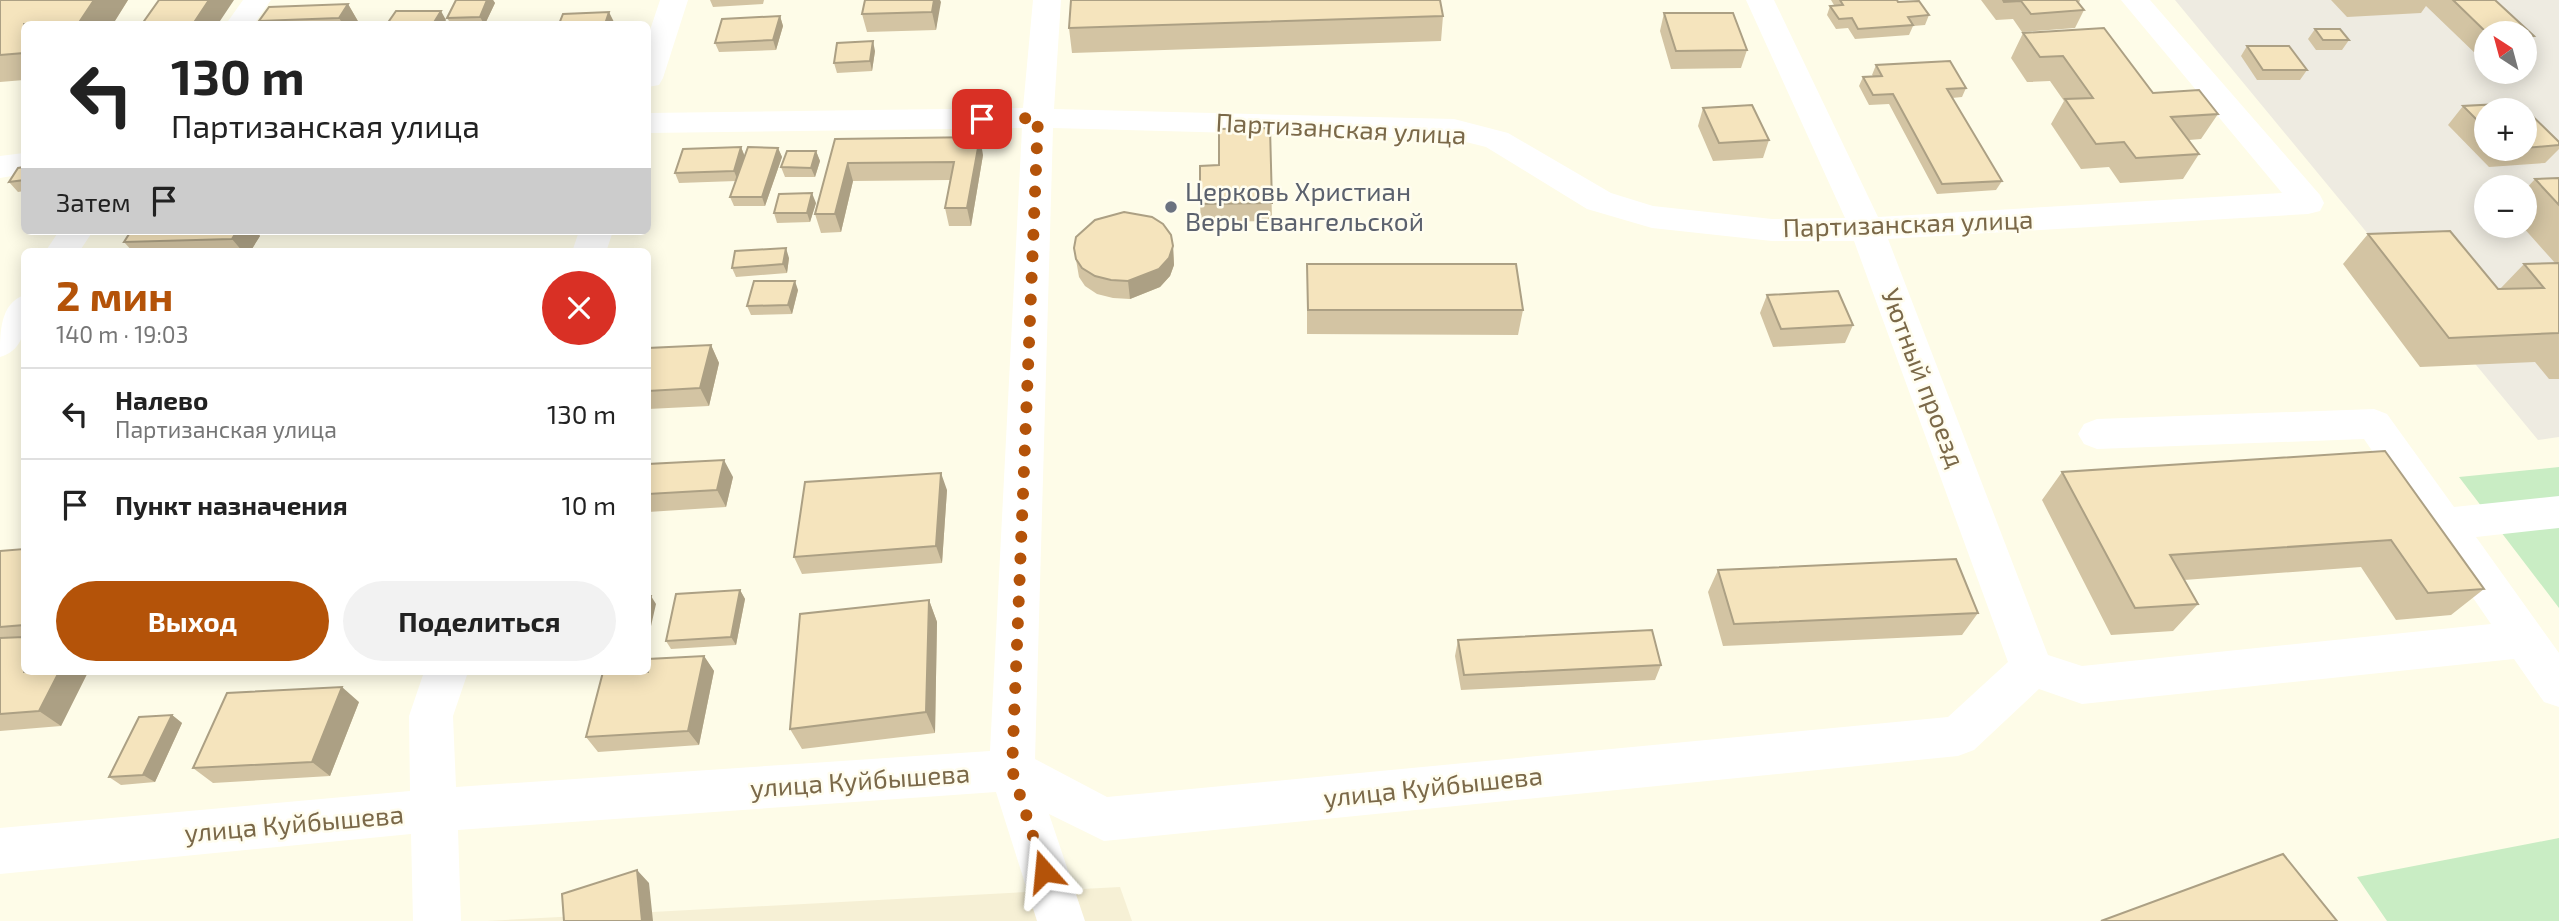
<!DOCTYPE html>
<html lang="ru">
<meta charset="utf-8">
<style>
:root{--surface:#fff;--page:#f2f2f2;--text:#222;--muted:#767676;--line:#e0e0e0;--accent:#b45309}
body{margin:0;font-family:"Exo 2",sans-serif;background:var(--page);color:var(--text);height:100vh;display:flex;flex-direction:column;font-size:26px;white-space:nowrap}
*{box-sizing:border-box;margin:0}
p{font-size:23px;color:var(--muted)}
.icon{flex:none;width:38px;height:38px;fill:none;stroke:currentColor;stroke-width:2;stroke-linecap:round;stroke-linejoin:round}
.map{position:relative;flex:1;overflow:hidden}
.panel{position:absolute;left:21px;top:248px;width:630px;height:427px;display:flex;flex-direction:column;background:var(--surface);border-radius:10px;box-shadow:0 4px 18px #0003}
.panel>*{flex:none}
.top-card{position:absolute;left:21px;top:21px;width:630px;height:214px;border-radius:10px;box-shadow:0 4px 18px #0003;background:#fff;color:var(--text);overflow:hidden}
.needle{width:46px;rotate:324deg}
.fabs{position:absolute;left:2474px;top:21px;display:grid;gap:14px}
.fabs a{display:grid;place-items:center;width:63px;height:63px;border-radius:50%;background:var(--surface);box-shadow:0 4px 18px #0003;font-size:35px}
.pin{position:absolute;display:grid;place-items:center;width:60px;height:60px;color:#fff;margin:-30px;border-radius:14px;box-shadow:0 4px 10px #0006}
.me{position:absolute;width:77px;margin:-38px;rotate:342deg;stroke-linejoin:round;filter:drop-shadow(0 0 5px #0008)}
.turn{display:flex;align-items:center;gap:24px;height:147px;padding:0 35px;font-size:32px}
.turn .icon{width:91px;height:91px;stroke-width:2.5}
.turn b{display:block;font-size:49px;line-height:60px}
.then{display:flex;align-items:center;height:66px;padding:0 35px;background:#0003;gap:14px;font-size:26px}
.round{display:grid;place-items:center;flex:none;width:74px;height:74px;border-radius:37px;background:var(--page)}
.head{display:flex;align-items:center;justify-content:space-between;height:119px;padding:0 35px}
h1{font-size:42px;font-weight:700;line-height:52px;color:var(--accent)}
.button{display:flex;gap:14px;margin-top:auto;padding:14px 35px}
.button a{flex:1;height:80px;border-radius:42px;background:var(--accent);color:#fff;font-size:28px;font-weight:700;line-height:80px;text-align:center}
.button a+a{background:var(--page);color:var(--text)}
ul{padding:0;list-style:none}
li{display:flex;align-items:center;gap:21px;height:91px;padding:0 35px;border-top:2px solid var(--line)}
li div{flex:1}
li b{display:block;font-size:26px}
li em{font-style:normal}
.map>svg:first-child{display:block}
.residential{fill:#f6f0d5}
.industrial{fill:#eeebe1;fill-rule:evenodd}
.green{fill:#c9edc4}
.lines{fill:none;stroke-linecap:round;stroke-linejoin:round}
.minor{fill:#fff;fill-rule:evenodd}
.wall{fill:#d3c4a3;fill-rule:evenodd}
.shaded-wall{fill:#aca084}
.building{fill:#f5e4bd;stroke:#aca084;stroke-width:2}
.route{stroke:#b45309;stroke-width:12;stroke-dasharray:0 21.6}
.worship-dot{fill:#6b7280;stroke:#fffdef;stroke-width:2.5}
.labels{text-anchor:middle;stroke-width:5;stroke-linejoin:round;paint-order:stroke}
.street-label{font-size:26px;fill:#7b6949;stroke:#fffdef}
.worship-label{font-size:26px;fill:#5b616d;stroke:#fffdef;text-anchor:start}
</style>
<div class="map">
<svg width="2559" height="921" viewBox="0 0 2559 921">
<rect width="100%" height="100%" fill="#fefce8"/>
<path class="residential" d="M1120 887 1132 921H487Z"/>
<path class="industrial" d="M2175 0H2559V437L2538 440ZM2487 33H2525V72H2487ZM2487 110H2525V149H2487ZM2487 187H2525V226H2487Z"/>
<path class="green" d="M2559 467V608L2459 477Z
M2559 838V921H2387L2357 877Z"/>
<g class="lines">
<path class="minor" d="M243 0H271L254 24H226Z
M660 0H688L663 78 659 85 648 87V36Z
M1033 0H1061L1054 109 1454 119 1508 133 1611 193 1653 206 1772 219 1845 218 1746 0H1774L1878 217 2282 193 2121 0H2150L2320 195 2324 203 2320 211 2308 214 1888 239 2048 655 2082 666 2491 624 2364 439 2097 449 2084 444 2078 434 2084 424 2097 419 2374 409 2387 414 2454 507 2559 496V528L2476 537 2559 653V707L2544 702 2514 659 2082 704 2039 689 1974 750 1958 756 1104 841 1049 814 1085 921H1037L996 792 458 830 461 921H413L411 834 0 874V828L410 791 409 716 424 672H468L453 716 456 787 990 751 1022 128 648 133V113L1023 108ZM1053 128 1454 139 1486 147 1587 209 1652 228 1772 241H1854L2008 662 1948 717 1107 797 1035 759Z
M24 153V174L0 178V156Z
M59 231H93L79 252H45Z
M579 231H613L606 252H572Z
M24 295C26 320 28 349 0 357 0 332 0 304 24 295Z"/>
</g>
<path class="wall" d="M0 0H128L113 24H24V80L0 82Z
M456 0H493L495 3 485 24H451L447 18Z
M710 0H764L763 4 713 7Z
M865 0H940L936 30 867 32 862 14Z
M1831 0H1897L1898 2 1929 15 1925 25 1913 26 1909 35 1855 39 1848 28 1836 29 1827 15 1830 6 1834 5Z
M1981 0H2080L2079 3 2084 10 2075 28 2022 32 2013 19 1996 20Z
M2331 0H2495L2534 36 2525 47V33H2487V57H2479L2426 6 2421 13 2347 17Z
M348 4 359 23 358 24H262L259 21Z
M1664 13 1747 50 1741 68 1671 69 1660 31Z
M780 16 783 26 776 50 719 52 715 43Z
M1443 16 1441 41 1072 53 1069 28Z
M2315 29 2349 40 2342 50H2316L2308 39Z
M2023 33 2153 93 2218 114 2201 139 2189 140 2199 154 2183 179 2120 183 2109 167 2081 169 2051 124 2064 101 2050 81 2027 82 2011 58Z
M2247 46 2307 70 2300 80H2257L2241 56Z
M875 51 872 71 837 73 834 63Z
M1876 65 1966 88 1962 97 1952 98 2002 181 1996 190 1937 194 1889 104 1869 105 1859 86 1863 77 1873 76 1872 75Z
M2519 103 2559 142V149L2545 163 2489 167 2448 125 2463 106ZM2487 110H2525V149H2487Z
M1703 108 1769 140 1763 158 1713 161 1698 126Z
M1270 128 1272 221 1201 222 1200 204 1219 165Z
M835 139 983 155 971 226H949L945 208 950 180 853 181 841 232 821 233 815 214Z
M741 147 745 157 778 148 782 157 765 206H734L730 197 736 181 679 183 675 173Z
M816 151 820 161 815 177H785L781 167Z
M24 167V191L18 192 9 182Z
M2559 178V379H2549L2535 362 2420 367 2343 264 2368 234 2500 289 2524 264 2555 263 2522 226H2525V190L2535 179Z
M816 203 810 222 777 223 774 213Z
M131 231H256L260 236 250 252H133L124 242Z
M1173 246 1174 265 1170 276 1160 287 1130 299 1113 298 1097 294 1085 286 1079 277 1074 248Z
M789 258 787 273 736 277 732 268Z
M1307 264 1523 310 1518 335 1307 334Z
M798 290 792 314 751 315 747 306Z
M1767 295 1853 325 1845 343 1773 347 1760 313Z
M711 345 719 363 709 406 648 409V348Z
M2385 451 2484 589 2451 615 2396 620 2361 567 2184 580 2198 604 2173 631 2111 635 2042 500 2062 472Z
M648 464 733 477 726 507 648 512Z
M947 490 942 563 802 574 794 557Z
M24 549V672H88L61 726 0 731V551Z
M1718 570 1978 613 1962 635 1723 646 1708 592Z
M740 590 745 599 736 645 671 649 666 641Z
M929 600 937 622 935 733 802 749 790 729Z
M1458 640 1661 665 1655 680 1461 690 1455 656Z
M704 656 714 671 699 745 598 752 586 737Z
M359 702 330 776 213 783 193 768Z
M172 715 182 723 155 782 121 785 109 777Z"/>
<path class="shaded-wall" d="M94 0H128L113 24H78Z
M209 0H234L218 24H193Z
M487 0H493L495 3 485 24H484L480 17Z
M934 0H940L941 2 936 30 932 12Z
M348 4 359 23 358 24H343L339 18Z
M441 11 446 20 444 24H433Z
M609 12 614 22 613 24H605Z
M780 16 783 26 776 50 773 40Z
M873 41 875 51 872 71 870 61Z
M980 137 983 155 971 226 967 208Z
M741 147 745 157 738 181 734 171Z
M778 148 782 157 765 206 762 197Z
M816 151 820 161 815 177 811 168Z
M848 163 853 181 841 232 835 214Z
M812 193 816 203 810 222 807 213Z
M237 231H256L260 236 250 252H243L232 239Z
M1173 246 1174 265 1170 276 1160 287 1130 299 1128 281Z
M786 248 789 258 787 273 783 264Z
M795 281 798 290 792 314 788 305Z
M711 345 719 363 709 406 700 388Z
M724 460 733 477 726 507 717 490Z
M941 473 947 490 942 563 936 546Z
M740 590 745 599 736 645 731 637Z
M651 596 656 604 649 635 648 633V609Z
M929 600 937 622 935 733 926 712Z
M704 656 714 671 699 745 688 731Z
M59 672H88L61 726 39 711Z
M342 687 359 702 330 776 312 762Z
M172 715 182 723 155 782 143 775Z
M637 870 649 883 653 921H642Z"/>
<path class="building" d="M0 0H94L78 24H24V53L0 55Z
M159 0H209L193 24H142Z
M456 0H487L480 17 447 18Z
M865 0H934L932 12 862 14Z
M1071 0H1440L1443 16 1069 28Z
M1840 0H1897L1898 2 1919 1 1929 15 1908 17 1913 25 1858 29 1852 18 1839 19 1830 6 1843 5Z
M2003 0H2076L2084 10 2031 14 2021 1 2004 2Z
M2453 0H2495L2534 36 2525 37V33H2487Z
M348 4 339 18 259 21 269 7Z
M396 11H441L433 24H387Z
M609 12 605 24H559L563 14Z
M1664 13H1733L1747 50 1676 51Z
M780 16 773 40 715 43 722 19Z
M2104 28 2153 93 2199 90 2218 114 2171 117 2199 154 2136 158 2124 142 2096 144 2065 99 2093 98 2063 56 2040 57 2023 33Z
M2315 29H2340L2349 40H2323Z
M873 41 870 61 834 63 837 43Z
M2247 46H2289L2307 70H2263Z
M1950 61 1966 88 1947 89 2002 181 1942 184 1893 94 1873 95 1863 77 1882 76 1876 65Z
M2519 103 2559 142V145L2525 148V110H2487V130L2463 106Z
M1752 105 1769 140 1719 143 1703 108Z
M1270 128 1272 203 1200 204V166L1219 165V129Z
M980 137 967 208H945L954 162 848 163 835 214H815L835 139Z
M741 147 734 171 675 173 683 149Z
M748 147 778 148 762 197H730Z
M787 151H816L811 168 781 167Z
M24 167V180L9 182 18 168Z
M2559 178V205L2535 179Z
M812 193 807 213H774L779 194Z
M1124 212 1152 217 1163 224 1171 235 1173 246 1169 258 1159 269 1128 281 1111 280 1095 276 1082 268 1076 259 1074 248 1076 237 1095 220Z
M131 231H237L232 239 124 242Z
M2450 231 2498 289 2544 288 2524 264 2559 263V333L2449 338 2368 234Z
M786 248 783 264 732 268 735 251Z
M1307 264H1516L1523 310H1308Z
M754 281H795L788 305 747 306Z
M1838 291 1853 325 1781 329 1767 295Z
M711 345 700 388 648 391V348Z
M2385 451 2484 589 2428 593 2391 540 2170 555 2198 604 2135 608 2062 472Z
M724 460 717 490 648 494V464Z
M941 473 936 546 794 557 805 482Z
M24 549V625L0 627V551Z
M1956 559 1978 613 1734 624 1718 570Z
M740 590 731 637 666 641 676 594Z
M648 596H651L648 609Z
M929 600 926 712 790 729 800 614Z
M1652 630 1661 665 1464 675 1458 640Z
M24 637V672H59L39 711 0 714V638Z
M704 656 688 731 586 737 603 672H648V659Z
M342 687 312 762 193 768 227 693Z
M172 715 143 775 109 777 139 717Z
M2283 854 2337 921H2101Z
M637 870 642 921H564L562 894Z"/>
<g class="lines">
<path class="route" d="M982 119 1038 118 1012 770 1044 871"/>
</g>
<circle class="worship-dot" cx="1171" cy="207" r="7"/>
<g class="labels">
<g class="street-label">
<text transform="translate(1341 129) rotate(3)" y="9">Партизанская улица</text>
<text transform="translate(1908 224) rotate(-2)" y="9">Партизанская улица</text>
<text transform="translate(1923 378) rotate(69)" y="9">Уютный проезд</text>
<text transform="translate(860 781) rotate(-4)" y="9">улица Куйбышева</text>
<text transform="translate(1433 787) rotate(-6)" y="9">улица Куйбышева</text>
<text transform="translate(294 824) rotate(-5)" y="9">улица Куйбышева</text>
</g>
<g class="worship-label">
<text x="1185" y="201">Церковь Христиан<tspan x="1185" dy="30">Веры Евангельской</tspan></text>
</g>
</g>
</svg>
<div class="fabs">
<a><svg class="needle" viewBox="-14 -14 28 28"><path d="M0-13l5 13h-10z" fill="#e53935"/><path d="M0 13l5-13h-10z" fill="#767676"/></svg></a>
<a>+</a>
<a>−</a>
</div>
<div class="pin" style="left:982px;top:119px;background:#d93025"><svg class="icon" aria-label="arrive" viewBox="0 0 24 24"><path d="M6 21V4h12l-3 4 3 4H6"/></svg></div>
<svg class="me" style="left:1044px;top:871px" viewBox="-20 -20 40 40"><path d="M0-17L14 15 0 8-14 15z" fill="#b45309" stroke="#fff" stroke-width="4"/></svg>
<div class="top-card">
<div class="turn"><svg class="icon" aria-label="left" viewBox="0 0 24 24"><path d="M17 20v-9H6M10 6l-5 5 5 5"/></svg><div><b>130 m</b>Партизанская улица</div></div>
<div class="then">Затем<svg class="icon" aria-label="arrive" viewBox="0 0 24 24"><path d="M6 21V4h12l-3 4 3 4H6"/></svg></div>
</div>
<section class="panel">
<div class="head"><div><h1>2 мин</h1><p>140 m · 19:03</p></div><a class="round" style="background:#d93025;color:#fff"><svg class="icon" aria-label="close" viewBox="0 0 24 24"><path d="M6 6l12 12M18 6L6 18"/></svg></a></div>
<ul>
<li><svg class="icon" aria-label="left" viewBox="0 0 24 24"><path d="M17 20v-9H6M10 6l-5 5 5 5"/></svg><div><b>Налево</b><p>Партизанская улица</p></div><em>130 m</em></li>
<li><svg class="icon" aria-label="arrive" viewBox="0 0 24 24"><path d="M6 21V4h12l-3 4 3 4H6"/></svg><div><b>Пункт назначения</b></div><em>10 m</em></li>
</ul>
<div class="button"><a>Выход</a><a>Поделиться</a></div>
</section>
</div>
